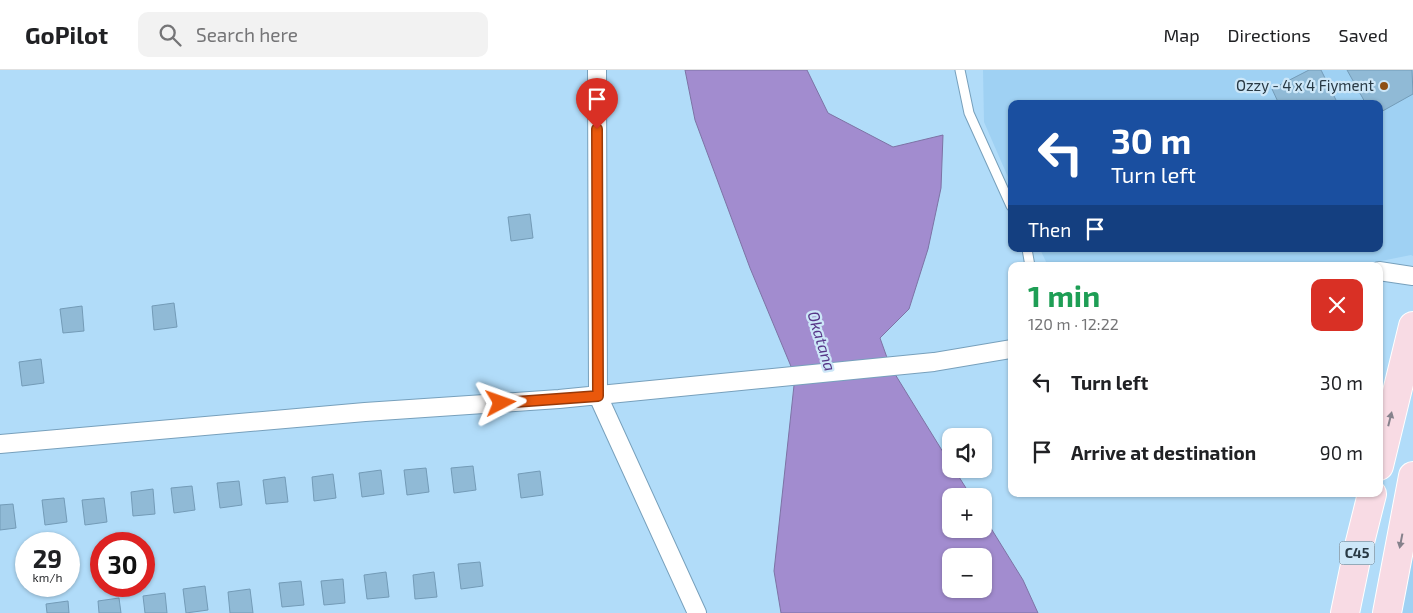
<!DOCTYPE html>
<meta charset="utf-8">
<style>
:root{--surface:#fff;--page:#f2f2f2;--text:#202124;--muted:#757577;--line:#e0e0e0}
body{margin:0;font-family:"Exo 2",sans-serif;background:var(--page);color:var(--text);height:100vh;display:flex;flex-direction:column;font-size:19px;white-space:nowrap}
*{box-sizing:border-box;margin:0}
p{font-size:16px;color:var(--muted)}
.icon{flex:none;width:28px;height:28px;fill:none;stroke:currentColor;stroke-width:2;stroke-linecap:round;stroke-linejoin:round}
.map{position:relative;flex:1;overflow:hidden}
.sheet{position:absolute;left:1008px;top:192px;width:375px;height:235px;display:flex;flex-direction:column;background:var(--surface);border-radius:10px;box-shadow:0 1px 4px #0004}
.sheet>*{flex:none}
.banner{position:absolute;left:1008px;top:30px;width:375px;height:152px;border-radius:10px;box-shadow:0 1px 4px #0004;background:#1a4fa0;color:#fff;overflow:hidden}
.controls{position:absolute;left:942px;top:358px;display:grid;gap:10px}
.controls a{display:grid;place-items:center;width:50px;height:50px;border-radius:10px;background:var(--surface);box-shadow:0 1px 4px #0004;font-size:25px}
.speed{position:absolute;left:15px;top:462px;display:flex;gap:10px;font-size:25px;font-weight:700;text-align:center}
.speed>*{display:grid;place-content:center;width:65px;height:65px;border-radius:50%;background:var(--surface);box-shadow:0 1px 4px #0004;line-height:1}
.speed small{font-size:12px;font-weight:400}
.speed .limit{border:8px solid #d22;background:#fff;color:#111}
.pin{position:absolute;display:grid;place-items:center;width:42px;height:42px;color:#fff;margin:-51px -21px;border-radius:50% 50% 50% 0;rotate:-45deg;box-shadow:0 0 5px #0007}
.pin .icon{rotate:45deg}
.me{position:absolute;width:55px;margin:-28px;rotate:86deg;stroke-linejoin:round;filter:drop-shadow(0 0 4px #0008)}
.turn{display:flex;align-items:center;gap:18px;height:105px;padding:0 20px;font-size:22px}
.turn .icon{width:65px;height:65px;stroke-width:2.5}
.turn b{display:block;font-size:35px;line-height:42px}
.then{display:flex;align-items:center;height:48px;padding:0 20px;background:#0003;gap:10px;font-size:19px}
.round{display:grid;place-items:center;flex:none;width:52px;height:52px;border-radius:10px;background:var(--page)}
.summary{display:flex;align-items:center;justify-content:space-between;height:85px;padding:0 20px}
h1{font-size:30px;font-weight:700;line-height:38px;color:#1e9e55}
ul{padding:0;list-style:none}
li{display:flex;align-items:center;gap:15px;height:70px;padding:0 20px}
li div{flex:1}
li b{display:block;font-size:19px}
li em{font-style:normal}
header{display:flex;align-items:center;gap:30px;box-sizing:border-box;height:70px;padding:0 25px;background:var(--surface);border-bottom:1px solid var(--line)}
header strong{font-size:24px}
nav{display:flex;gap:28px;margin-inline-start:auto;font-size:18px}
.search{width:350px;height:45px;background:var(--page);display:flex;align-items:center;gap:12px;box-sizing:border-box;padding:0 18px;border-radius:10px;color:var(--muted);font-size:19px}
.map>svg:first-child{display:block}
.built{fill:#9fd1f3}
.water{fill:#a28ccf;stroke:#7d73a5;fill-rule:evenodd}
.building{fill:#90bad6;stroke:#739bb7}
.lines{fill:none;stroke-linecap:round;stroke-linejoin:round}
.lane-casing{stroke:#77a0bc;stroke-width:11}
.street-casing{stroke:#77a0bc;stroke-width:20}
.primary-casing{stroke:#fff;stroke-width:30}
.lane{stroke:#fff;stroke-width:9}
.street{stroke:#fff;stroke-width:18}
.primary{stroke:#f8dbe4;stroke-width:28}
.oneway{fill:#86828c}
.route-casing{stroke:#983908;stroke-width:12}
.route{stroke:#ea580c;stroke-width:9}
.poi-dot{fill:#8e5015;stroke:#cde7f8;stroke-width:2}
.labels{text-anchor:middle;stroke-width:4.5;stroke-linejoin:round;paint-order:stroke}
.shield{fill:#cde7f8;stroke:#5a6d7a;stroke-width:1}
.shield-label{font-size:14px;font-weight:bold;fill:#283944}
.poi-label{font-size:15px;fill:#283944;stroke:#cde7f8;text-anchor:end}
.water-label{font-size:16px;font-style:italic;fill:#573788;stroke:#cde7f8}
</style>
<header>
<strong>GoPilot</strong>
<div class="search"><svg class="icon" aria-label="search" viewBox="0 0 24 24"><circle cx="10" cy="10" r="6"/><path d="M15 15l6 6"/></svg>Search here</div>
<nav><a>Map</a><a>Directions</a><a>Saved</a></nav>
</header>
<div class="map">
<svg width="1413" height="543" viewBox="0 0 1413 543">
<rect width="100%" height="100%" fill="#b1dcf9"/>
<path class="built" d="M983 0H1413V186L1411 185 1356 196H1048L1040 179H1379V34H1011V114L984 52Z
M1413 424V543H1392Z"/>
<path class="water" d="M685 0H807L828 43 893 77 943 65 941 118 928 179 909 239 880 268 890 296 951 395V399H954L971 426H951V459H984V447L1023 510 1038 543H781L774 501 795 306 750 198 695 50ZM951 486H984V519H951Z"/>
<path class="building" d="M1309 0H1321L1338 34H1279L1272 19Z
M1347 0H1412L1413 24 1379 43V34H1366Z
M530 144 533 168 511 171 508 147Z
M174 233 177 257 154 260 152 236Z
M82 236 84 261 63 263 60 239Z
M41 289 44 313 22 316 19 292Z
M473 396 476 420 454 423 451 398Z
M426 398 429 422 407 425 404 400Z
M381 400 384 424 362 427 359 403Z
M540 401 543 425 521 428 518 404Z
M333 404 336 428 314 431 312 407Z
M285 407 288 432 266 434 263 410Z
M239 411 242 435 220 438 217 413Z
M192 416 195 440 174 443 171 418Z
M153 419 155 444 133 446 131 422Z
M64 428 67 452 45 455 42 430Z
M104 428 107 452 85 455 82 430Z
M13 434 16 458 0 460V435Z
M480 492 483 516 461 519 458 494Z
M386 502 389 527 367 529 364 505Z
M434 502 437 527 415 529 413 505Z
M343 509 345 533 324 535 321 511Z
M301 511 304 535 282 537 279 513Z
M205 516 208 540 186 543 183 519Z
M250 519 253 543H230L228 522Z
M165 523 167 543H145L143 526Z
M119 528 121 543H99L98 531Z
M68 531 69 543H47L46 534Z"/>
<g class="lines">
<defs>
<path id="lane" d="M960 0 969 43 1011 136
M1027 179 1030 196"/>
<path id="street" d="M597 0 598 326 697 543
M1379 201 1413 206
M0 374 365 342 559 329 934 292 1011 279"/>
<path id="primary" d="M1379 396 1413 256
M1345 543 1358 480 1372 424
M1387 543 1413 406"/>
</defs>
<use href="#lane" class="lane-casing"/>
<use href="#street" class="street-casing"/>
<use href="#primary" class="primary-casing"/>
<use href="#lane" class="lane"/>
<use href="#street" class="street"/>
<use href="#primary" class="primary"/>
</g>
<defs><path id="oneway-solid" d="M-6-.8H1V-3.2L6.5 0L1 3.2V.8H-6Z" transform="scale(1.25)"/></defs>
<g class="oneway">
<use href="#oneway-solid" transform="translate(1390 349) rotate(-76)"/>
<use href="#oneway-solid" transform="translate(1401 471) rotate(101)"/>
</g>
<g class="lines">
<defs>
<path id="route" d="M501 333 598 326 597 59"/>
</defs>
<use href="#route" class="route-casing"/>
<use href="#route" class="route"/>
</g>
<circle class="poi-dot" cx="1384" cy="16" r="5"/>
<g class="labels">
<rect class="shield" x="1339.5" y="471.5" width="35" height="23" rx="4"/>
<g class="shield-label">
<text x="1357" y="488">C45</text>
</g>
<g class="poi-label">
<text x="1374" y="21">Ozzy - 4 x 4 Fiyment</text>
</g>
<g class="water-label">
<text transform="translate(822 271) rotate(73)" y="6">Okatana</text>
</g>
</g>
</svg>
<div class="controls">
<a><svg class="icon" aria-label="sound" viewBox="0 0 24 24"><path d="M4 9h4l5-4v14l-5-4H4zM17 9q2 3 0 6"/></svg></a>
<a>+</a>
<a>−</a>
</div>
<div class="speed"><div>29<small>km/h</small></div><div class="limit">30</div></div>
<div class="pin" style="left:597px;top:59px;background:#d93025"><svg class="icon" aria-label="arrive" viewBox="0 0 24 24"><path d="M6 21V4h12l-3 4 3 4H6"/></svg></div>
<svg class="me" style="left:501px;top:333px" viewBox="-20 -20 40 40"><path d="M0-17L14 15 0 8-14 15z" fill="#ea580c" stroke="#fff" stroke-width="4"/></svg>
<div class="banner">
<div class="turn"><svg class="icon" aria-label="left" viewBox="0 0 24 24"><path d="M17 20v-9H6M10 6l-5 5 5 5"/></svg><div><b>30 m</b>Turn left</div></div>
<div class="then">Then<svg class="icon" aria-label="arrive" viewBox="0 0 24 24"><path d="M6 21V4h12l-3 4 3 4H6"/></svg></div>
</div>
<section class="sheet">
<div class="summary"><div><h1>1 min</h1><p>120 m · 12:22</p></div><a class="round" style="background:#d93025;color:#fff"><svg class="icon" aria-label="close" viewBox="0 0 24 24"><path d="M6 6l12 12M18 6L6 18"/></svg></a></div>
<ul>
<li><svg class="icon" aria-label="left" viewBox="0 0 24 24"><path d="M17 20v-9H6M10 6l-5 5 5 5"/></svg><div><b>Turn left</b></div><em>30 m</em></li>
<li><svg class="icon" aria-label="arrive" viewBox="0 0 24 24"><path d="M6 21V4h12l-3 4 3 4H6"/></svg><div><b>Arrive at destination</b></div><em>90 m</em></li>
</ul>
</section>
</div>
